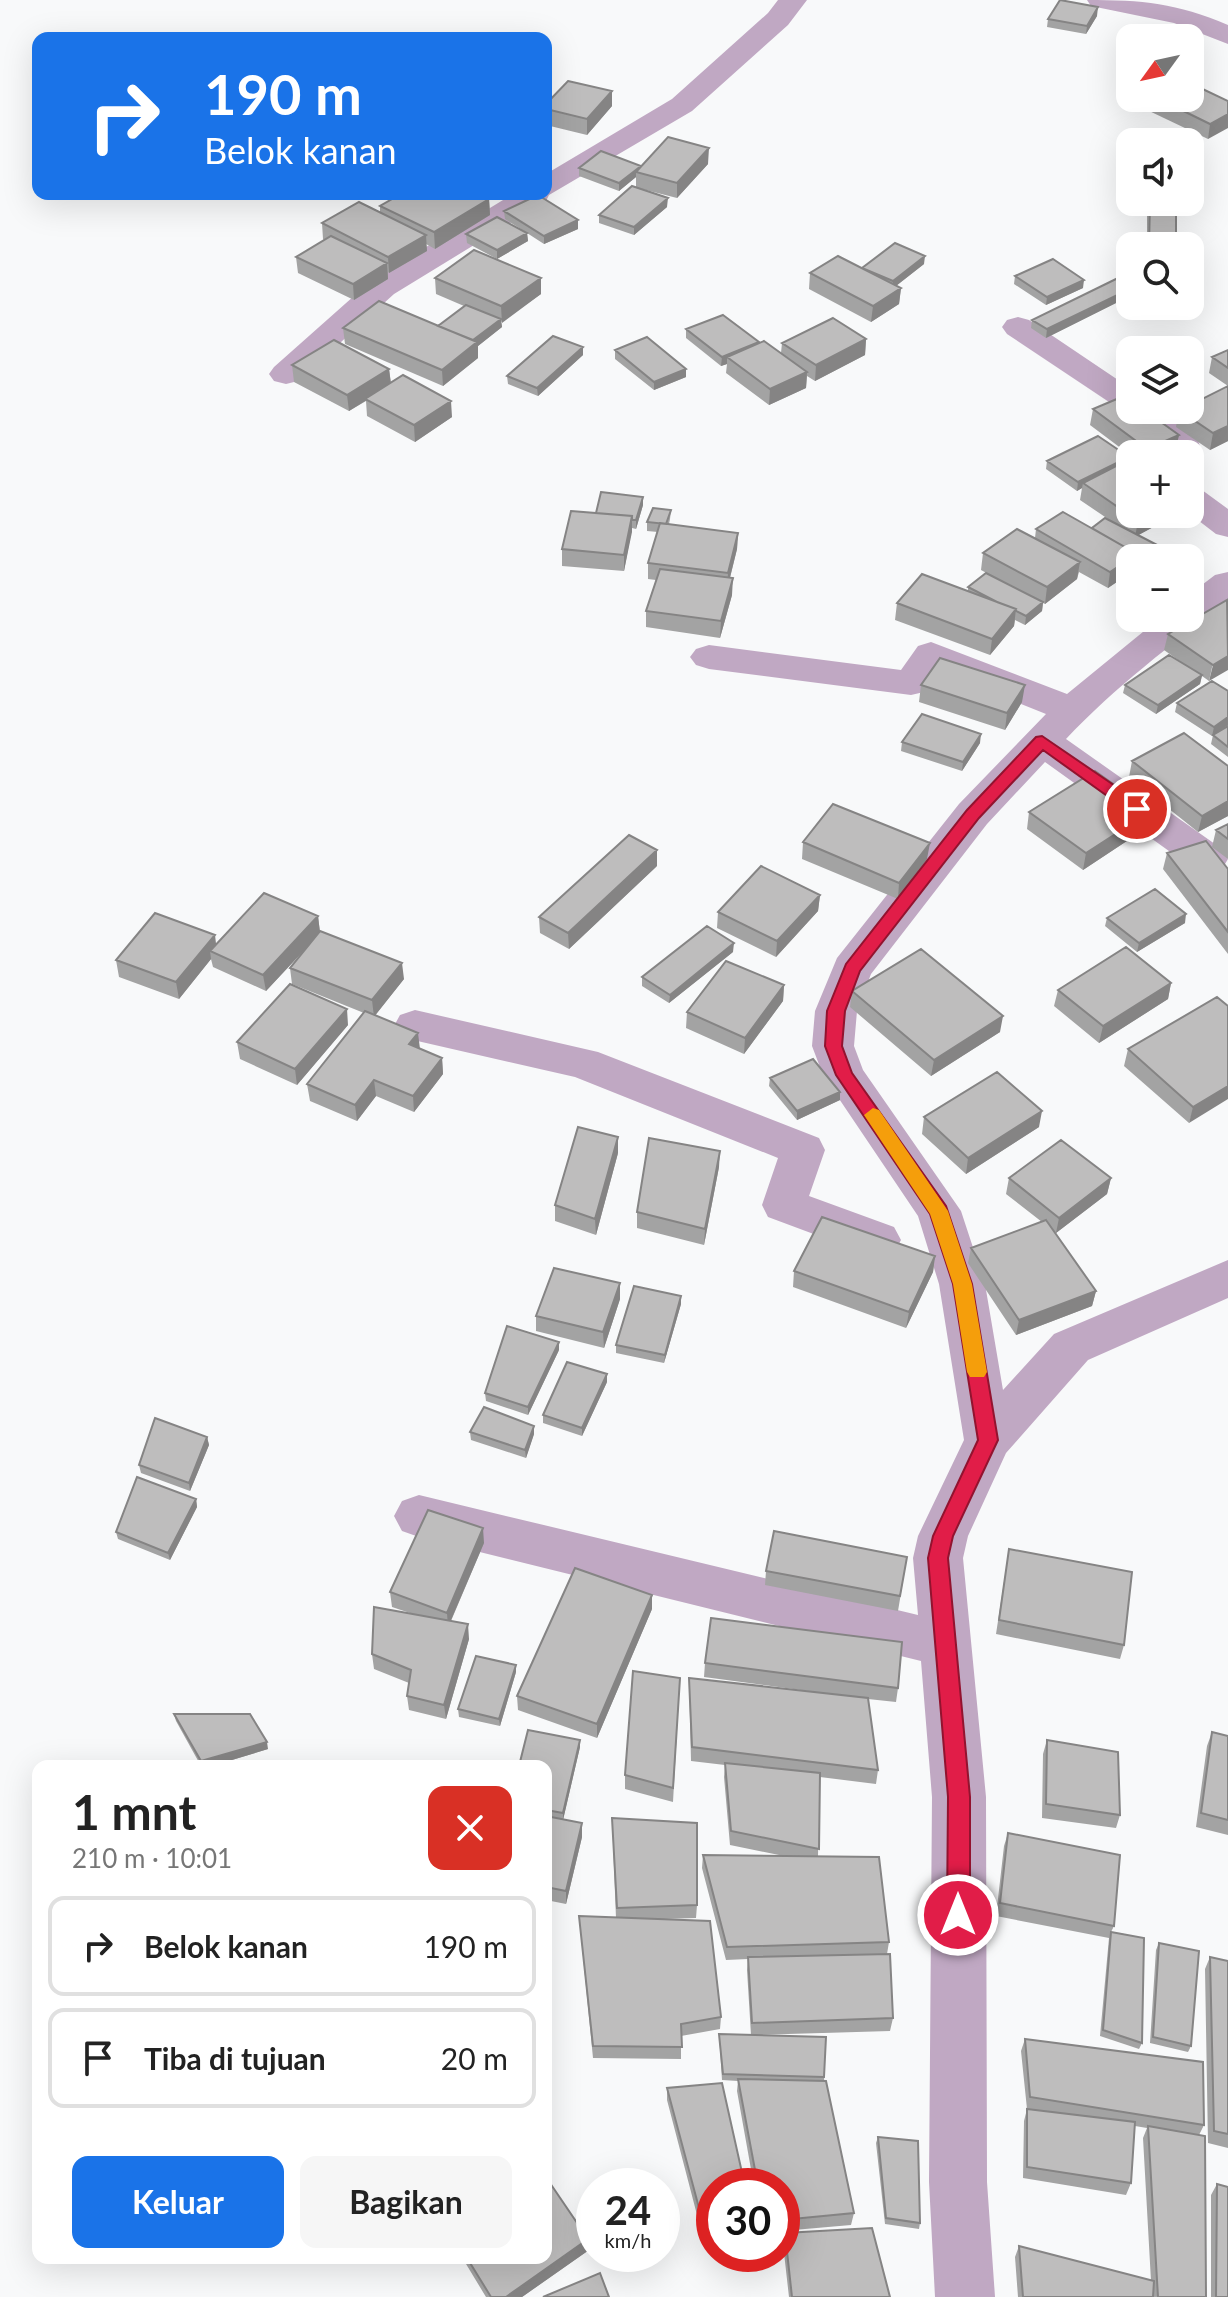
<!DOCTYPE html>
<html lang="id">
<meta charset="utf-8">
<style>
:root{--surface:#fff;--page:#f6f6f6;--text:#222;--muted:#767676;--line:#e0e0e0;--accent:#1a73e8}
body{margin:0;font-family:Lato,sans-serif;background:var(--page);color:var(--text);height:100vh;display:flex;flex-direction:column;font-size:30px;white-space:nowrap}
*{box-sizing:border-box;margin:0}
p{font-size:26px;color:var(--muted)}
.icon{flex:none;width:44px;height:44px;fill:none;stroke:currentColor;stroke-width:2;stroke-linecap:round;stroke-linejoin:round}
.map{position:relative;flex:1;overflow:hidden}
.side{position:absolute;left:32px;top:1760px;width:520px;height:504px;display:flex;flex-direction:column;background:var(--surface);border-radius:16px;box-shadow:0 8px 32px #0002}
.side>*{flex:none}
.banner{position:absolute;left:32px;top:32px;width:520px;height:168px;border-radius:16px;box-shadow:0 8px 32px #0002;background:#1a73e8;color:#fff;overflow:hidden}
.needle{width:52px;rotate:237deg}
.tools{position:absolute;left:1116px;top:24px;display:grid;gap:16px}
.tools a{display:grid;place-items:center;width:88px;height:88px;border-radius:16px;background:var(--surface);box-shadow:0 8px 32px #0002;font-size:40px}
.speed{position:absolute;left:576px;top:2168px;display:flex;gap:16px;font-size:40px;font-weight:700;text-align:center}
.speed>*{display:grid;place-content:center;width:104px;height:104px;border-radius:50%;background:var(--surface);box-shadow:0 8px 32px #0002;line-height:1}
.speed small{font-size:20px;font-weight:400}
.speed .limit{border:12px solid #d22;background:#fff;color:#111}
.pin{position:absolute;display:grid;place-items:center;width:68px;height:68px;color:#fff;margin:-34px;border:4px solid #fff;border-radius:50%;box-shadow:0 2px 8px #0007}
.me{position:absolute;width:88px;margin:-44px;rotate:0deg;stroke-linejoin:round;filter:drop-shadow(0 0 6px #0008)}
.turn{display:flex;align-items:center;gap:28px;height:168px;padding:0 40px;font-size:36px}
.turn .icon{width:104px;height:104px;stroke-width:2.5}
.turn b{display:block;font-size:56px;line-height:68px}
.round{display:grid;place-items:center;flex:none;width:84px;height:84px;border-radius:16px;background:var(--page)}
.overview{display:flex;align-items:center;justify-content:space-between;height:136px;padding:0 40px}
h1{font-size:48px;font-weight:700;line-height:60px}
.cta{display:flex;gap:16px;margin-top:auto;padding:16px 40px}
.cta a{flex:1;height:92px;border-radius:16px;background:var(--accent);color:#fff;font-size:32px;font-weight:700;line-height:92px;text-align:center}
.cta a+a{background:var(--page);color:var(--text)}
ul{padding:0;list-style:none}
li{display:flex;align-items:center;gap:24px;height:100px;margin:0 16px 12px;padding:0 24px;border:4px solid var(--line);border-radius:16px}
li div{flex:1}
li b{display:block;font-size:30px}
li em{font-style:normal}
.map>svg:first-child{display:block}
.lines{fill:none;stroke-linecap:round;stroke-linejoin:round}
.minor{fill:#c0a8c3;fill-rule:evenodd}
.wall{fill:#a3a3a3}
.shaded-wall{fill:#858484}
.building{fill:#bebdbd;stroke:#858484;stroke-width:2}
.route{fill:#e11d48;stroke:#92132f;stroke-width:2}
.slow{fill:#f59e0b}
</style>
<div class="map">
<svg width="1228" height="2297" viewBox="0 0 1228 2297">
<rect width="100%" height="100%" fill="#f8f9fa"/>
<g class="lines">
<path class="minor" d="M778 0H807L788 25 692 111 549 195 546 201 394 294 298 381 286 384 274 381 269 374 274 367 372 280 513 194H546V174L672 99 768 13Z
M1087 0C1143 0 1176 3 1228 25V44L1174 23 1091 6Z
M1018 317 1029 320 1130 388V410C1139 410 1154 407 1162 410 1180 417 1211 442 1197 461L1190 463V454H1168L1167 446 1124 412 1007 334 1002 327 1007 320Z
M1190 486 1202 490 1228 509V537L1216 534 1190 514Z
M1228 572V601C1173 643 1114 688 1066 739L1222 849 1228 859 1222 869 1208 873 1194 869 1045 762 987 824 871 974 857 1011 854 1046 863 1070 961 1211 985 1284 1003 1390 1054 1334 1228 1260V1298L1088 1360 1006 1453 968 1536 963 1558 986 1797 987 2182 995 2297H935L929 2182 932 1797 921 1661 419 1537 402 1531 394 1516 402 1501 419 1495 918 1615 913 1558 918 1536 964 1440 939 1284 918 1216 823 1075 812 1046 815 1011 837 958 959 804 1046 714 938 671 924 692 911 695 709 669 696 665 690 657 696 649 709 645 901 670 918 646 931 642 1067 694 1160 618H1190V594L1215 575Z
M415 1010 598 1052 819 1138 825 1150 809 1196 894 1227 901 1240 894 1253 878 1258 768 1217 762 1205 778 1158 575 1077 400 1037 394 1026 400 1015Z"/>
</g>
<path class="wall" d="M1097 16 1086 34 1047 27 1048 19Z
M1146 98H1190L1228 101 1208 139 1145 109Z
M546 104 612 106 587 135 546 125Z
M708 164 677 198 638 188 667 207 634 235 599 223V215L636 188V177L619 191 579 176V168Z
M489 199 490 215 435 249 426 244 427 251 389 273 388 272V279L354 300 298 273 296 257 324 240 323 239 322 223 380 212V206Z
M1147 202H1176V246H1147Z
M504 211 578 220V229L544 244 527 233 528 241 497 259 467 243 466 234 524 231 505 219Z
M924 264 896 286 901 288 899 304 871 322 809 289 810 273Z
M1015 276 1083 288 1046 305 1014 284Z
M435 278H541V294L501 322 502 327 478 346V358L443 386 345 344 343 328 438 326 464 306 436 294Z
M1130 296 1046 338 1031 328 1032 320Z
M686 329 759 342 781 353 782 343 866 339 865 355 815 381 807 376 806 388 769 405 726 373 727 364 721 366 686 338Z
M583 347V355L538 396 508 384 507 376Z
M615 350 686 377 654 390 615 359Z
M1228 350V441L1210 450 1176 427 1179 410 1228 386 1209 373 1212 357Z
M292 365 389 369 391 383 452 417 415 442 367 416 366 401 349 411 294 382Z
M1093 409 1179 435 1175 452 1170 454H1130V455L1090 425Z
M1047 461 1127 466 1123 468 1130 514H1171L1170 518 1138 535 1161 547 1159 555 1156 558H1130V573L1108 588 1079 572 1077 579 1045 604 1043 603 1042 611 1025 625 1015 620 1014 626 990 655 895 620 897 603 968 591V587L1014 588 981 570 983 553 1035 538 1036 529 1092 528 1114 523 1080 500 1082 488 1077 491 1046 469Z
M643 497V505L636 529 632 528 624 571 562 566V549L596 513Z
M671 510 670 519 669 524 738 533 737 549 730 578 732 595 720 638 646 627V611L656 580 648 579V563L658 532 647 531V522Z
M1227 600 1209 681 1202 676 1200 684 1156 714 1123 693 1125 685 1181 662 1164 650 1168 634Z
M921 685 1022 702 1005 730 919 702Z
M1228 691V725L1212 736 1175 712 1177 703Z
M1228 726V757L1211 744 1213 735Z
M902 742 980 743 962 771 901 751Z
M1132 761 1228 766V816L1198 832 1129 777Z
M1151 811 1148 827 1083 870 1027 829 1029 812Z
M1228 824V859L1212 847 1216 830Z
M803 842 927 859 898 899 802 859Z
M1167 853 1228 869V954L1163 869Z
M657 866 569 949 540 933 539 917Z
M820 895 818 911 776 957 717 928 718 912Z
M318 916 320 932 404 979 375 1015 420 1049 442 1058 443 1074 414 1112 376 1096 357 1121 310 1101 307 1084 364 1013 292 984 290 968 310 944 266 991 213 967 211 959 179 999 119 977 116 960 216 944Z
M1107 918 1185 923 1137 952 1105 926Z
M733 952 669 1003 642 986V977Z
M1171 983 1168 999 1099 1043 1054 1006 1058 990Z
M784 985 783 1001 744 1054 686 1028 687 1012Z
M852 991 1000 1032 931 1076 850 1007Z
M1228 1006 1189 1123 1124 1066 1128 1049Z
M348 1025 297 1085 240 1059 237 1042Z
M770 1078 840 1092V1100L797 1120 769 1086Z
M924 1117 1039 1127 966 1174 922 1134Z
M618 1153 596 1235 555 1221V1205Z
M719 1167 704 1245 637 1228V1212Z
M1009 1178H1111L1107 1194 1056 1233 1054 1232 1096 1291 1092 1306 1016 1335 968 1263 971 1248 1042 1222 1006 1194Z
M935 1256 933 1272 906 1328 793 1287 794 1271Z
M620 1283V1299L604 1348 536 1331V1316Z
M681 1296V1304L664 1363 616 1353V1345Z
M559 1350 528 1415 486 1401 485 1393Z
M607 1382 582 1436 543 1423V1415Z
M470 1432 534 1434 526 1458 471 1440Z
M207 1437 209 1445 190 1491 141 1473 139 1465Z
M196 1499 197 1507 170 1560 118 1539 116 1532Z
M484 1543 451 1621 469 1639 446 1719 409 1710 407 1696 409 1683 374 1669 372 1654 410 1613 392 1607 390 1592Z
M1009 1549 1124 1645 1120 1659 996 1634Z
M907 1557 898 1611 765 1585 766 1571Z
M652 1609 597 1738 518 1710 517 1696Z
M705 1663 898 1688 896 1702 868 1699 878 1770 876 1784 820 1777 818 1856 889 1942 887 1954 893 2018 890 2031 756 2035 826 2037 824 2081 854 2213 851 2225 782 2231V2186H754L737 2091 738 2081 722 2080 719 2034 751 2035 747 1970 748 1959 726 1960 702 1868 703 1855 784 1856 730 1845 724 1777 725 1765 691 1761 689 1678 852 1697 704 1677Z
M516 1672 500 1726 459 1717 458 1709Z
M680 1678 673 1802 625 1789V1775Z
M174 1714 268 1749 212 1766H201L176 1721Z
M1212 1732 1228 1736V1835L1196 1827 1207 1746Z
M1047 1740 1120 1815 1116 1828 1042 1818 1043 1754Z
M580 1747 563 1820 582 1837 566 1904 546 1900V1766Z
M612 1818 697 1905 696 1918 662 1919 721 2017 720 2029 681 2036V2059L593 2058 579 1916 616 1918Z
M1008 1833 1114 1926 1111 1932 1142 2043 1139 2049 1100 2036 1109 1938 996 1916 1004 1846Z
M1159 1943 1191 2046 1188 2052 1150 2043 1156 1950Z
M1210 1957 1228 1961V2148L1208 2143 1205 1969Z
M1025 2039 1204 2125 1199 2135 1206 2297H1018L1015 2257 1019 2246 1151 2281 1143 2138 1147 2128 1135 2126 1131 2183 1126 2195 1023 2178 1024 2121 1027 2109 1037 2110 1027 2109 1021 2051Z
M667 2088 714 2186V2233L702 2234 667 2100Z
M878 2137 920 2223 919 2229 885 2224 876 2143Z
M1217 2184 1228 2297H1211V2195Z
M785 2233 890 2297H789L783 2244Z
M588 2239 589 2250 522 2297H486L463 2259 546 2258Z"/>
<path class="shaded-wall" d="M1098 7 1097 16 1086 34 1087 26Z
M612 91V106L587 135V119Z
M1228 114V128L1208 139 1210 124Z
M709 148 708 164 677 198V183Z
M641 166V173L636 172V177L619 191V183Z
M668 198 667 207 634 235V227Z
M489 199 490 215 435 249 434 232Z
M578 220V229L544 244V236Z
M527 233 528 241 497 259V250Z
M426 235 427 251 389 273 388 257Z
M925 256 924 264 892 289 893 281Z
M387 263 388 279 354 300 353 284Z
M541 278V294L502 323 501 306Z
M1084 280 1083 288 1046 305 1047 297Z
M901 288 899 304 871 322 873 306Z
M1130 289V296L1046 338 1047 329Z
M501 319 502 327 478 346V358L443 386 442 370 471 342Z
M866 339 865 355 815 381 816 365Z
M759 342 727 357V364L721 366 722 357Z
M583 347V355L538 396 537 388Z
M389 369 391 385 349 411 347 395Z
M686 369V377L654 390V382Z
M807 372 806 388 769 405 770 389Z
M451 401 452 417 415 442 414 425Z
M1228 426V441L1210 450 1213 433Z
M1179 435 1175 452 1170 454H1147V449Z
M1129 457 1127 466 1086 486 1083 483 1082 488 1077 491 1078 482Z
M643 497V505L636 529V520Z
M1150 514H1171L1170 518 1135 537 1138 521Z
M632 516V532L624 571V555Z
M738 533 737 549 727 589 728 573Z
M1161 547 1159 555 1156 558H1147Z
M1130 558V573L1108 588 1110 572Z
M1080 562 1077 579 1045 604 1047 587Z
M733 578 732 595 720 638 721 621Z
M1043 602 1042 611 1025 625 1026 616Z
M1016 609 1014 626 990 655 992 639Z
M1228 656V670L1209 681 1213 665Z
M1202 675 1200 684 1156 714 1158 705Z
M1025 685 1022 702 1005 730 1007 713Z
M1228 717V725L1212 736 1214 727Z
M981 734 980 743 962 771 963 762Z
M1228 801V816L1198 832 1202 816Z
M1151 811 1148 827 1083 870 1086 853Z
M930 843 927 859 898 899 899 883Z
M657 850V866L569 949 568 933Z
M820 895 818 911 776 957 777 941Z
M1186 914 1185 923 1137 952 1139 943Z
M318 916 320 933 266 991 263 975Z
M215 935 217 952 210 951 211 959 179 999 176 982Z
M734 943 733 952 669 1003 670 995Z
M402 963 404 979 374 1017 372 1000Z
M1171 983 1168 999 1099 1043 1103 1026Z
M784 985 783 1001 744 1054 745 1038Z
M347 1009 348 1025 297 1085 295 1069Z
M1003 1016 1000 1032 931 1076 934 1060Z
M418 1033 420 1049 409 1044Z
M442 1058 443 1074 414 1112 413 1096Z
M374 1080 376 1096 357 1121 355 1105Z
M1228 1086V1099L1189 1123 1193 1107Z
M840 1092V1100L797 1120V1111Z
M1042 1111 1039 1127 966 1174 968 1158Z
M618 1137V1153L596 1235 595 1219Z
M720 1151 719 1167 704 1245 705 1229Z
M1111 1178 1107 1194 1056 1233 1059 1218Z
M935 1256 933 1272 906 1328 909 1312Z
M620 1283V1299L604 1348 603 1332Z
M1096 1291 1092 1306 1016 1335 1019 1320Z
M681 1296V1304L664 1363 665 1355Z
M559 1342V1350L528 1415V1407Z
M607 1374V1382L582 1436V1428Z
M534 1426V1434L526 1458 525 1450Z
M207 1437 209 1445 190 1491 189 1483Z
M196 1499 197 1507 170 1560 168 1553Z
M483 1528 484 1543 448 1627 447 1613Z
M652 1595V1609L597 1738V1724Z
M468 1624 469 1639 446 1719 444 1705Z
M516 1665V1672L500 1726 499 1719Z
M580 1740V1747L563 1820V1813Z
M267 1742 268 1749 212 1766H202L201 1761Z
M582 1823V1837L566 1904V1891Z
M588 2239 589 2250 522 2297H506Z"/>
<path class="building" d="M1060 0 1098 7 1087 26 1048 19Z
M568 81 612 91 587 119 546 109V104Z
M1190 83 1228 101V114L1210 124 1157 98H1190Z
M668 137 709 148 677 183 636 172Z
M601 151 641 166 619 183 579 168Z
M632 186 668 198 634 227 599 215Z
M401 194H479L489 199 434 232 380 206Z
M538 195 578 220 544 236 504 211Z
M359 202 426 235 388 257 322 223Z
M1150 202H1176V246H1149Z
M497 217 527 233 497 250 466 234Z
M331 236 387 263 353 284 296 257Z
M895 243 925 256 893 281 862 268Z
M474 250 541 278 501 306 435 278Z
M838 256 901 288 873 306 810 273Z
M1053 259 1084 280 1047 297 1015 276Z
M1116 279 1130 289 1047 329 1032 320Z
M379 301 477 342 442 370 343 328Z
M466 305 501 319 473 340 438 326Z
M723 315 759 342 722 357 686 329Z
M833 318 866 339 816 365 782 343Z
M553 336 583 347 537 388 507 376Z
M647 337 686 369 654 382 615 350Z
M334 340 389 369 347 395 292 365Z
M764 341 807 372 770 389 727 357Z
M1228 350V368L1212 357Z
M403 375 451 401 414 425 365 399Z
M1228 386V426L1213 433 1179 410H1190V405Z
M1124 396 1130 400V410H1144L1179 435 1147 449 1093 409Z
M1098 436 1129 457 1078 482 1047 461Z
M1118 465 1130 473V514H1150L1138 521 1083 483Z
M601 492 643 497 636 520H632V516L596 513Z
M653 508 671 510 666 524 647 522Z
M571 511 632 516 624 555 562 549Z
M1063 512 1137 554 1110 572 1036 529Z
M1105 518 1161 547 1147 558H1141L1137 556V554L1092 528Z
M660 523 738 533 728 573 648 563Z
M1017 529 1080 562 1047 587 983 553Z
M660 569 733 578 721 621 646 611Z
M986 573 1043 602 1026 616 1016 611V609L997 602 968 587Z
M922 574 1016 609 992 639 897 603Z
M1227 600 1228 656 1213 665 1168 634Z
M1169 655 1202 675 1158 705 1125 685Z
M940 658 1025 685 1007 713 921 685Z
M1212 681 1228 691V717L1214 727 1177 703Z
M922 714 981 734 963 762 902 742Z
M1228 726V747L1213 735Z
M1184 733 1228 766V801L1202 816 1132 761Z
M1095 771 1151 811 1086 853 1029 812Z
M833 804 930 843 899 883 803 842Z
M1228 824V839L1216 830Z
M629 835 657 850 568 933 539 917Z
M1206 841 1228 869V932L1167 853Z
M761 866 820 895 777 941 718 912Z
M1155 889 1186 914 1139 943 1107 918Z
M264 893 318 916 263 975 210 951Z
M155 913 215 935 176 982 116 960Z
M707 926 734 943 670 995 642 977Z
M320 931 402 963 372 1000 290 968Z
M1126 947 1171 983 1103 1026 1058 990Z
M921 949 1003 1016 934 1060 852 991Z
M726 961 784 985 745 1038 687 1012Z
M290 984 347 1009 295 1069 237 1042Z
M1217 997 1228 1006V1086L1193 1107 1128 1049Z
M365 1011 418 1033 409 1044 442 1058 413 1096 374 1080 355 1105 307 1084Z
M813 1059 840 1092 797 1111 770 1078Z
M997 1072 1042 1111 968 1158 924 1117Z
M578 1127 618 1137 595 1219 555 1205Z
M649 1138 720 1151 705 1229 637 1212Z
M1061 1140 1111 1178 1059 1218 1009 1178Z
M822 1217 935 1256 909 1312 794 1271Z
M1046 1220 1096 1291 1019 1320 971 1248Z
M554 1268 620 1283 603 1332 536 1316Z
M634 1286 681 1296 665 1355 616 1345Z
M507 1326 559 1342 528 1407 485 1393Z
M567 1362 607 1374 582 1428 543 1415Z
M484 1407 534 1426 525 1450 470 1432Z
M155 1418 207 1437 189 1483 139 1465Z
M137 1477 196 1499 168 1553 116 1532Z
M428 1510 483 1528 447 1613 390 1592Z
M774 1531 907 1557 900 1596 766 1571Z
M1009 1549 1132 1572 1124 1645 999 1620Z
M575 1568 652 1595 597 1724 517 1696Z
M374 1607 468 1624 444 1705 407 1696 411 1670 372 1654Z
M711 1618 902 1642 898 1688 705 1663Z
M476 1656 516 1665 499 1719 458 1709Z
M633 1671 680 1678 673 1788 625 1775Z
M689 1678 868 1698 878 1770 692 1747Z
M174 1714H250L267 1742 201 1761Z
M528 1730 580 1740 563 1813 546 1810V1766H519Z
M1212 1732 1228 1736V1820L1201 1813Z
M1047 1740 1118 1752 1120 1815 1046 1804Z
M725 1763 820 1773 819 1849 731 1831Z
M546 1816 582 1823 566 1891 546 1887Z
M612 1818 697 1823V1905L617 1908Z
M1008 1833 1120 1855 1114 1926 1000 1903Z
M703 1855 879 1857 889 1942 727 1947Z
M579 1916 710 1921 721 2017 681 2024 682 2047 593 2046Z
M1111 1932 1144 1938 1142 2043 1103 2030Z
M1159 1943 1199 1951 1191 2046 1153 2037Z
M890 1954 893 2018 752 2023 748 1957Z
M1210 1957 1228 1961V2134L1214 2131Z
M719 2034 826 2037 824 2077 723 2074Z
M1025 2039 1203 2062 1204 2125 1030 2097Z
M738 2079 826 2081 854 2213 782 2220V2186H758Z
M722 2083 745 2186H714V2222L703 2223 667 2088Z
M1027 2109 1135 2122 1131 2183 1027 2167Z
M1148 2126 1205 2136 1206 2297H1158Z
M878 2137 918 2141 920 2223 886 2218Z
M1217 2184 1228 2187V2297H1216Z
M552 2186 588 2239 506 2297H491L467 2258H546V2190Z
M872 2228 890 2297H792L785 2233Z
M1019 2246 1154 2281 1153 2297H1023Z
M600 2273 609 2297H543Z"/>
<path class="route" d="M1042 736 1143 805V813H1131L1043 750 979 818 860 971 845 1011 842 1046 852 1073 946 1206 972 1284 998 1440 953 1536 948 1558 970 1797V1915L966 1923 958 1926 950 1923 947 1915 948 1797 928 1558 933 1536 978 1440 953 1284 930 1214 836 1075 825 1046 827 1011 846 964 967 810 1036 737Z"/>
<path class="slow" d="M873 1108 879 1110 948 1211 972 1284 987 1372 984 1377H970L967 1372 953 1284 930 1214 864 1115Z"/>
</svg>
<div class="tools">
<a><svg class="needle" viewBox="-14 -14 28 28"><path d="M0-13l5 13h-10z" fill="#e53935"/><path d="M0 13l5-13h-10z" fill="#767676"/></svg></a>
<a><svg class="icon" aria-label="sound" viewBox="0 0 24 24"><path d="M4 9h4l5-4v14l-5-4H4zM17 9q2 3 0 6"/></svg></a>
<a><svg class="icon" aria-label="search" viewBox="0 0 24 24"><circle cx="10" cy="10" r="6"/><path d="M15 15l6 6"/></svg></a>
<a><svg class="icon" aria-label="layers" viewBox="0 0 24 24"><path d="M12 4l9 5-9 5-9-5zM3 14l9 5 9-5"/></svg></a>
<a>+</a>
<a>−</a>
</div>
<div class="speed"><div>24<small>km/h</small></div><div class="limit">30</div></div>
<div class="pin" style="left:1137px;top:809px;background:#d93025"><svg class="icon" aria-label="arrive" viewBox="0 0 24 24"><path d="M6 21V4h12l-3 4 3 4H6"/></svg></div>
<svg class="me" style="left:958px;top:1915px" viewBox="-20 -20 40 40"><circle r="17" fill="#e11d48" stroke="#fff" stroke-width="3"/><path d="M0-11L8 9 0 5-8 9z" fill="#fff"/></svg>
<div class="banner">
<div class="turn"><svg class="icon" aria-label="right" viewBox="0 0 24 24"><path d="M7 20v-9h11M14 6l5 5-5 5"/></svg><div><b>190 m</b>Belok kanan</div></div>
</div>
<section class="side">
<div class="overview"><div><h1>1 mnt</h1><p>210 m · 10:01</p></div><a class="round" style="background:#d93025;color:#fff"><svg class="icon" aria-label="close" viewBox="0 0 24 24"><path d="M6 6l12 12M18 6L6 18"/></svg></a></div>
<ul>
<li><svg class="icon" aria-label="right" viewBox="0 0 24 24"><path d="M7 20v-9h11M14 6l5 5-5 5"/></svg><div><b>Belok kanan</b></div><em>190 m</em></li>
<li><svg class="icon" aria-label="arrive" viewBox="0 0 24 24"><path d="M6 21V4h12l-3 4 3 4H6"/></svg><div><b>Tiba di tujuan</b></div><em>20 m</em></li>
</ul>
<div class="cta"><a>Keluar</a><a>Bagikan</a></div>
</section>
</div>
